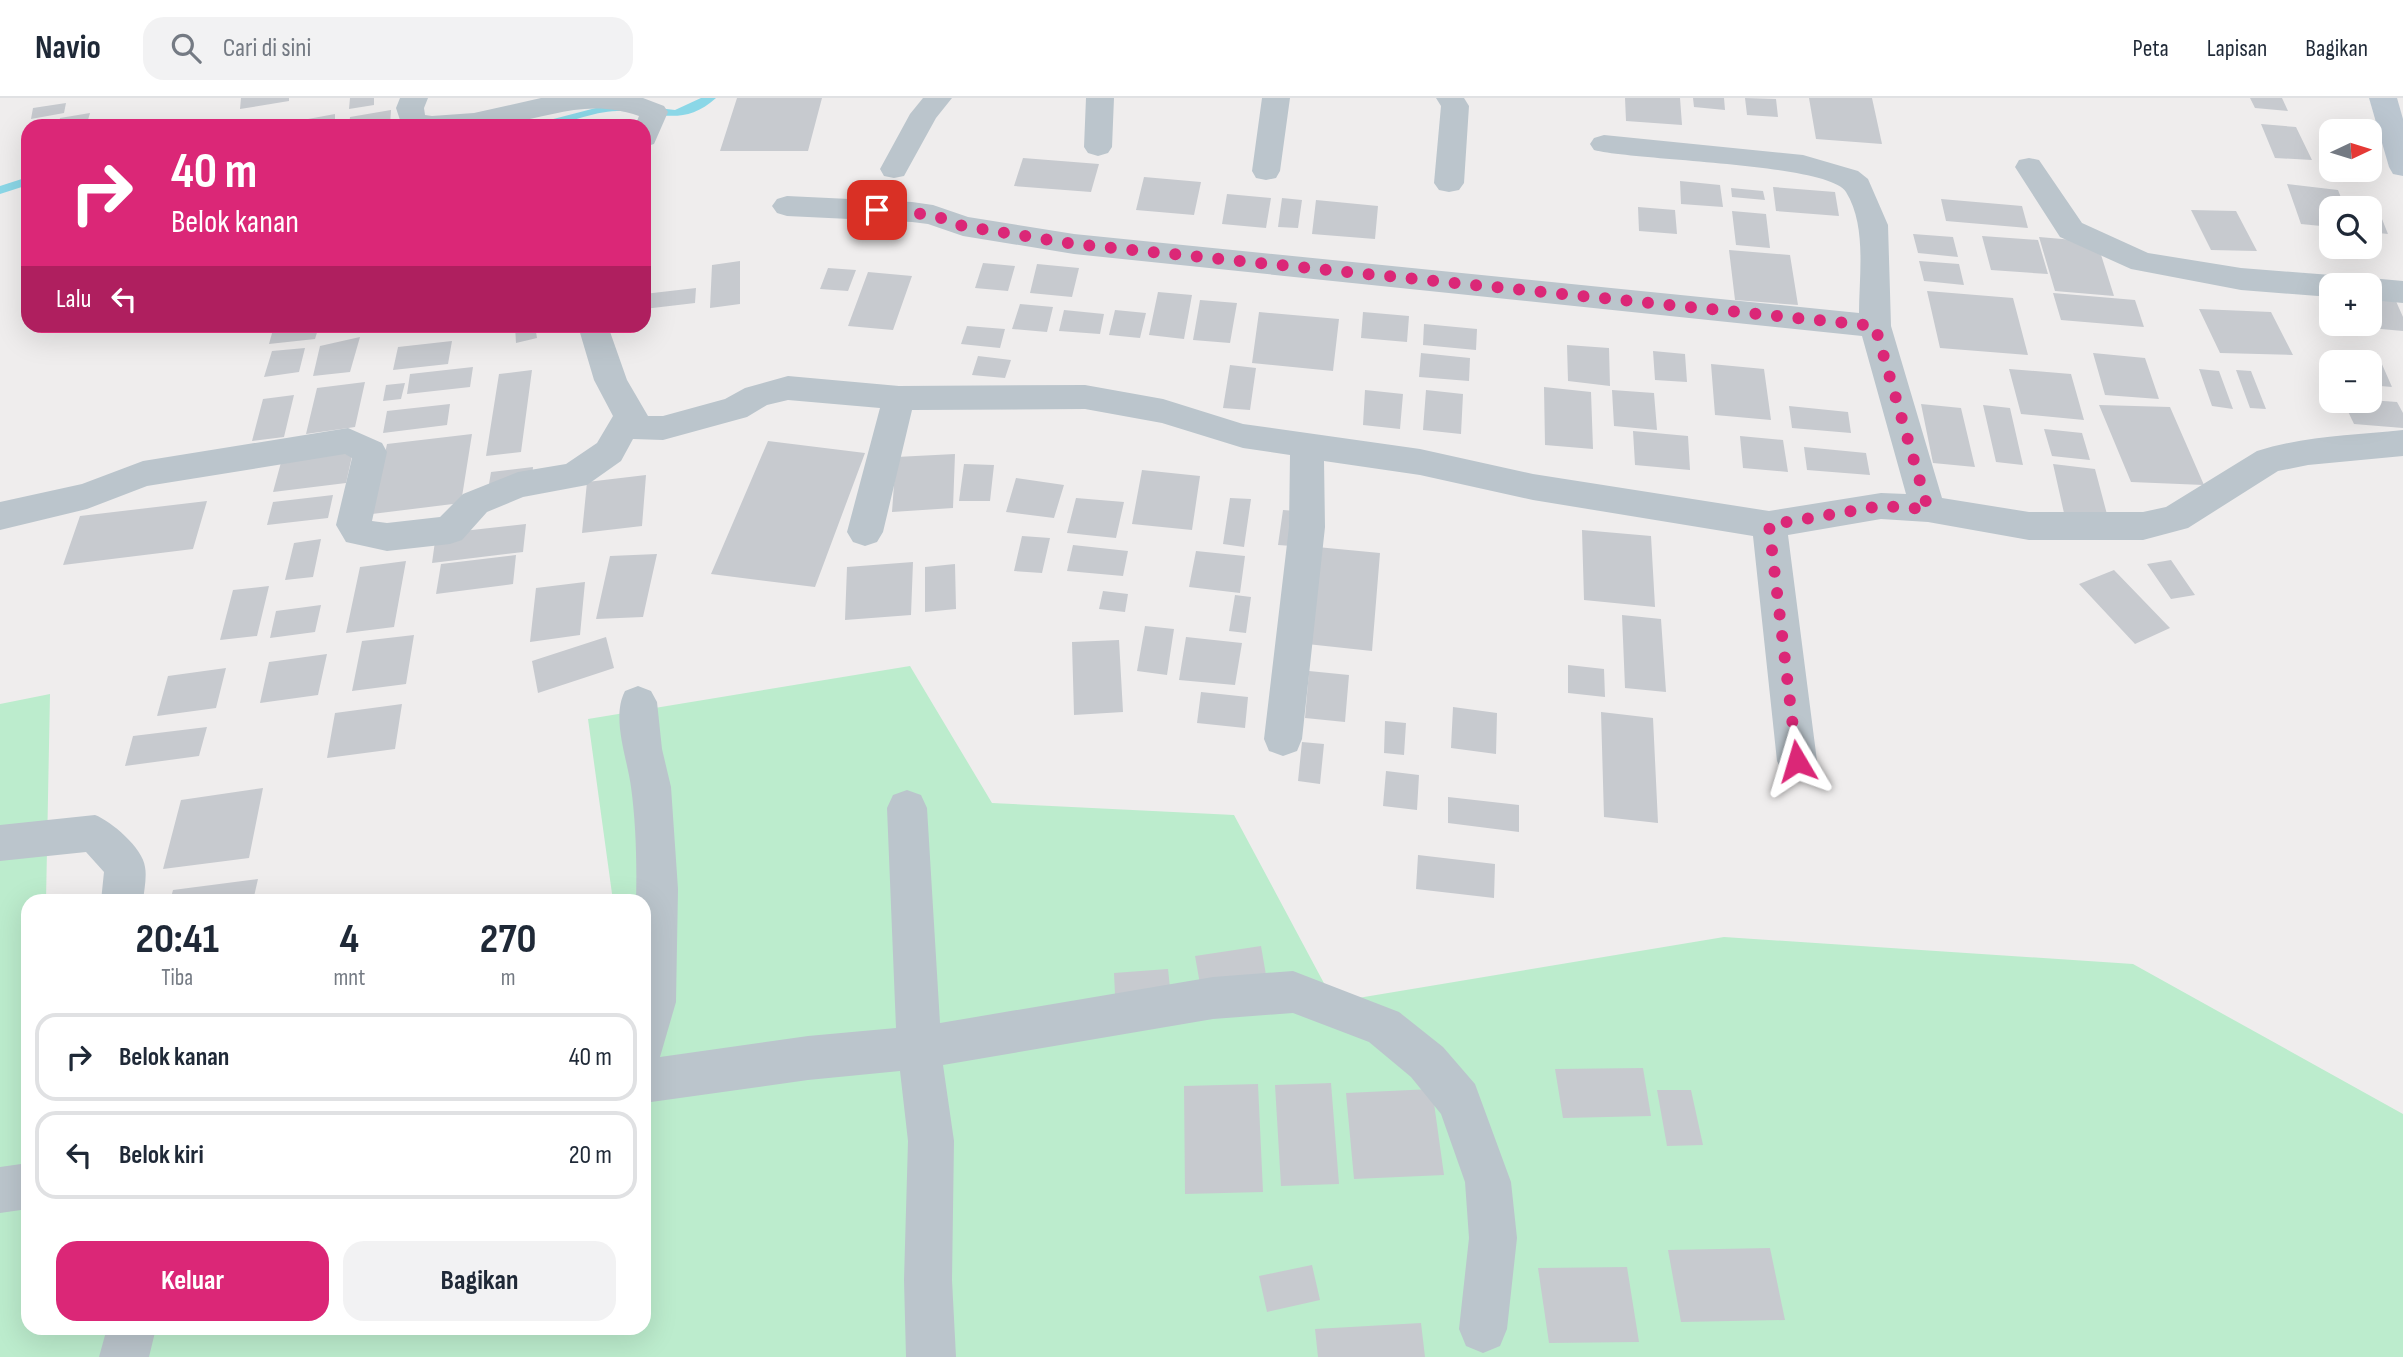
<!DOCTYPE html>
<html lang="id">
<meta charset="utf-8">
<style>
:root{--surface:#fff;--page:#f2f2f3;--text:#1f2937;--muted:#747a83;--line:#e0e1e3;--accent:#db2777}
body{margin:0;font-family:"Sofia Sans Condensed",sans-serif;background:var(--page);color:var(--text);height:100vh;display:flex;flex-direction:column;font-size:26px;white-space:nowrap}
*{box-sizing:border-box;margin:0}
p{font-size:23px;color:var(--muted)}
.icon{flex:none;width:38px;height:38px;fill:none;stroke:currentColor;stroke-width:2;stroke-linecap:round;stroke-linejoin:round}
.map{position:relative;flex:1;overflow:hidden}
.sheet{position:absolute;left:21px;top:796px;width:630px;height:441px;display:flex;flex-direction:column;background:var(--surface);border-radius:21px;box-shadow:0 7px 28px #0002}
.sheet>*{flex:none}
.banner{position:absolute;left:21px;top:21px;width:630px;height:214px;border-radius:21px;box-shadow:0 7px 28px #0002;background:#db2777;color:#fff;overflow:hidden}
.needle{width:46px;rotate:86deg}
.fabs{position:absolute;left:2319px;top:21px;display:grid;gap:14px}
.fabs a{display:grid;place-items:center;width:63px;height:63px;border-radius:14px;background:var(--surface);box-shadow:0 7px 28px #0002;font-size:35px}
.pin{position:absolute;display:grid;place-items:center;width:60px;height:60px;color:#fff;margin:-30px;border-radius:14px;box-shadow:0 4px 10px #0006}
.me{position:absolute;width:77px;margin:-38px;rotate:353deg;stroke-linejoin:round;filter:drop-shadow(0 0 5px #0008)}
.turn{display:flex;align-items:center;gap:24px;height:147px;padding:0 35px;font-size:32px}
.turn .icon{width:91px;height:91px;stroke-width:2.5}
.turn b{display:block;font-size:49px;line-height:60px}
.then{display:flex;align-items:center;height:66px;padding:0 35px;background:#0003;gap:14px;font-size:26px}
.eta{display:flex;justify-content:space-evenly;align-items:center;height:119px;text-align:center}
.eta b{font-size:42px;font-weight:700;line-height:49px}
.button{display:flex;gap:14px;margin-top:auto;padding:14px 35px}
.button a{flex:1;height:80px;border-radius:21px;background:var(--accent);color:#fff;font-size:28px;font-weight:700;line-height:80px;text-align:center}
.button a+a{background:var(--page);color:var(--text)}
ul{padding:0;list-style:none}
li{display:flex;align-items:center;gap:21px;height:88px;margin:0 14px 10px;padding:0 21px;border:4px solid var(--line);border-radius:21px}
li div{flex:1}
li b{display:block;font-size:26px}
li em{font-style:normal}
header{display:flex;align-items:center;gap:42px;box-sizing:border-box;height:98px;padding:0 35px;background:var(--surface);border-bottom:2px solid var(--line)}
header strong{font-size:33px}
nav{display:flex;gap:38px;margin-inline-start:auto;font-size:24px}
.search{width:490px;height:63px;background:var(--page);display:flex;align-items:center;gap:18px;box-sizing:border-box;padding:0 24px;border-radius:21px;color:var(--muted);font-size:26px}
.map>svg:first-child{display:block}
.green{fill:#bceccd}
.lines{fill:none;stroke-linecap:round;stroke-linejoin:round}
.stream{fill:#8bd7e7;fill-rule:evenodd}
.building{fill:#c7cacf}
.street{fill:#bbc5cc;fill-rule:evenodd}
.secondary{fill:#bbc6d0;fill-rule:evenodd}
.route{stroke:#db2777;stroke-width:12;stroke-dasharray:0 21.6}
</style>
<header>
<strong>Navio</strong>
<div class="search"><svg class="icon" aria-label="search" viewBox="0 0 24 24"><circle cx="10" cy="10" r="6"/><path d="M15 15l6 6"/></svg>Cari di sini</div>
<nav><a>Peta</a><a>Lapisan</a><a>Bagikan</a></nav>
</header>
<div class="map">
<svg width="2403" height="1259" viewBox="0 0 2403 1259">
<rect width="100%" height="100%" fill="#efeded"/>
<path class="green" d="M910 568 992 705 1234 717 1334 904 1724 839 2133 866 2403 1016V1259H0V606L50 596 46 803H28V1230H644V803H613L588 621Z"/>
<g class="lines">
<path class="stream" d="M701 0H716C682 31 655 12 617 13 592 13 566 28 536 28L538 25 615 5 675 12Z
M28 79V87L0 96V88Z"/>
</g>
<path class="building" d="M241 0H289V3L240 11Z
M350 0H374V7L349 11Z
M737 0H822L808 53H720Z
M1625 0H1680L1682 27 1626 23Z
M1693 0H1724L1725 12 1694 9Z
M1745 0 1776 1 1778 19 1747 17Z
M1809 0H1872L1882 46 1816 41Z
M2250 0H2282L2288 13 2255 10Z
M66 5 64 15 31 21 33 10Z
M391 12 390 28H349L350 19Z
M90 15 88 22 58 27 60 20Z
M335 16V28H308V21Z
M2261 26 2296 29 2312 62 2275 60Z
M1023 60 1099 66 1091 94 1014 88Z
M1144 79 1201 84 1194 117 1136 112Z
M1680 83 1720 87 1723 109 1681 106Z
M2287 86 2338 92 2342 102 2376 106 2388 136 2370 134V110H2331V129L2301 126Z
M1773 89 1835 94 1839 118 1776 113Z
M1731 90 1763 93 1765 102 1732 99Z
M1227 96 1271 100 1266 130 1222 126Z
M1282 100 1302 102 1298 130 1278 129Z
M1941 101 2022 108 2028 130 1946 123Z
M1316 102 1378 108 1375 141 1312 136Z
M1638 109 1675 112 1677 136 1639 133Z
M2191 112 2236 113 2257 153 2211 152Z
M1732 113 1766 116 1770 150 1736 147Z
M1913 136 1953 139 1958 159 1918 155Z
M1982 138 2038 142 2048 176 1991 172Z
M2039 139 2097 144 2114 198 2055 193Z
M1729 152 1790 157 1798 207 1735 202Z
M740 163V206L710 210 712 167Z
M1919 163 1959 166 1964 187 1924 183Z
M983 165 1015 168 1008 193 975 190Z
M1037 166 1079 170 1072 199 1030 195Z
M828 170 856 172 848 193 820 191Z
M868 174 912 178 893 232 848 228Z
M696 190 695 205 644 211V196Z
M1927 193 2013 200 2028 257 1940 250Z
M1158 194 1192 197 1184 241 1149 237Z
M2053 195 2135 202 2144 229 2061 222Z
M2370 199 2395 201 2403 219V233L2348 228 2370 226Z
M1200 202 1237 205 1230 245 1193 242Z
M1020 206 1053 209 1047 234 1012 231Z
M2199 211 2271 214 2293 257 2220 255Z
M1064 212 1104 216 1100 236 1059 233Z
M1115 212 1146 215 1140 240 1109 237Z
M1259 214 1339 221 1333 273 1252 265Z
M1363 214 1409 218 1407 244 1361 240Z
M1424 226 1477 231 1476 252 1423 247Z
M274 228H319L315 241 269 246Z
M329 228H373V229L327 234Z
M515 228H535L537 240 516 245Z
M967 228 1005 231 1000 250 961 246Z
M360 239 350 274 313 278 320 248Z
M452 243 448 266 393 272 398 249Z
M1567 247 1609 250 1610 288 1568 283Z
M305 250 299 274 264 279 272 253Z
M2344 252 2377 255 2392 289 2370 287V264H2350Z
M1653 253 1685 256 1687 284 1655 282Z
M1421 255 1470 260 1469 283 1419 279Z
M2093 255 2145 260 2159 301 2105 297Z
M978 258 1011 262 1005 280 972 277Z
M1711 266 1764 271 1771 322 1715 317Z
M1230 267 1256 270 1250 312 1223 310Z
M473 269 470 289 407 296 410 276Z
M2009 271 2071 276 2084 322 2021 316Z
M2199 271 2219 273 2233 311 2212 308Z
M532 272 521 354 486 358 499 276Z
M2236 272 2251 273 2266 311 2250 310Z
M365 284 355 329 306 336 317 290Z
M405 285 401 301 383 303 386 287Z
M1544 289 1591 294 1593 351 1545 347Z
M1365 292 1403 296 1400 331 1363 327Z
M1426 292 1463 296 1461 336 1423 332Z
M1612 292 1654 295 1657 332 1614 328Z
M294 297 284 339 252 343 263 301Z
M2370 302 2397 304 2403 315V330L2354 326 2343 303Z
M450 306 447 327 383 335 387 313Z
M1921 306 1961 310 1975 369 1933 365Z
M1983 307 2010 310 2023 367 1996 364Z
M2099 307 2170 309 2204 387 2131 384Z
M1789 308 1848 314 1851 335 1792 330Z
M2044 331 2082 335 2090 362 2052 358Z
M1633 333 1688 338 1690 372 1635 367Z
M472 336 461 405 372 416 387 346Z
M1740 338 1783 342 1788 374 1743 370Z
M768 343 865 355 815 489 711 476Z
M354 349 346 385 273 394 283 357Z
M1804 349 1866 355 1870 377 1807 372Z
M955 356 953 410 892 414 896 359Z
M964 366 994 367 990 403H959Z
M2053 366 2095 371 2108 420 2064 415Z
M533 369 532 380 489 386 491 374Z
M1142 372 1200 378 1192 432 1132 426Z
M646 377 642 428 582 435 587 384Z
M1016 380 1064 387 1054 420 1006 414Z
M333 397 328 420 267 427 273 404Z
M1076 400 1124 404 1116 440 1067 435Z
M1230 400 1251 401 1244 449 1223 446Z
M207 403 193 451 63 467 80 418Z
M1283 412 1296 413 1292 448 1278 447Z
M526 426 523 454 432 465 436 436Z
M1582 432 1651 438 1655 509 1584 502Z
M1022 438 1050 440 1042 475 1014 473Z
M321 441 313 479 285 482 294 445Z
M1073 447 1128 453 1123 478 1067 473Z
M1317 449 1380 455 1372 553 1307 546Z
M1196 453 1245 458 1240 495 1189 489Z
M657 456 643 519 596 521 610 458Z
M516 457 513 486 436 496 441 466Z
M2171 462 2195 497 2171 501 2147 466Z
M406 463 394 529 346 535 360 469Z
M913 464 911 517 845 522 847 469Z
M955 466 956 511 925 514V469Z
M2114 472 2170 530 2135 546 2079 486Z
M585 484 580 537 530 544 536 490Z
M269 488 257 538 220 542 233 492Z
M1103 493 1128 496 1125 514 1099 511Z
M1235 497 1251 499 1246 535 1229 533Z
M321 507 315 534 270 540 276 513Z
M1622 517 1661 521 1666 594 1625 590Z
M1145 528 1174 531 1167 577 1137 573Z
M414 537 406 586 352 593 362 543Z
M606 539 614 570 538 595 532 563Z
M1186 539 1242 545 1235 587 1179 582Z
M1119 542 1123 614 1074 617 1072 544Z
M327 556 318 597 260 605 269 564Z
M1568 567 1604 571 1605 599 1568 595Z
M226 570 216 610 157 618 168 578Z
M1309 573 1349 577 1345 624 1305 620Z
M1201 594 1248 599 1245 630 1197 625Z
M402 606 395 651 327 660 335 615Z
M1453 609 1497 615 1496 656 1451 650Z
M1601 614 1653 620 1658 725 1604 719Z
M1385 623 1406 625 1404 657 1384 655Z
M207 629 199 658 125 668 133 638Z
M1302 644 1324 646 1320 686 1298 683Z
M1386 673 1419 677 1417 712 1383 708Z
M263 690 249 760 163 771 181 702Z
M1448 699 1519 707V734L1448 725Z
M1418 757 1495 766 1494 800 1416 791Z
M258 781 253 803H170L173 792Z
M1261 848 1266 877 1200 886 1195 858Z
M1168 871 1170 890 1115 896 1114 875Z
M1643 970 1651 1018 1563 1020 1555 971Z
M1331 985 1339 1086 1281 1088 1275 987Z
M1258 986 1263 1094 1185 1096 1184 988Z
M1432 991 1444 1077 1354 1081 1346 995Z
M1657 992H1691L1703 1047 1667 1048Z
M1770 1150 1785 1222 1681 1224 1668 1152Z
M1312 1167 1320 1202 1267 1214 1259 1178Z
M1627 1169 1639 1244 1549 1245 1538 1170Z
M1421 1225 1425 1259H1318L1315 1231Z"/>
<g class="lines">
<path class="street" d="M400 0H428L424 10 425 17 432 18 474 15 541 0H643L664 8 668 14 654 46 644 49V28H635L639 18C587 0 551 19 500 27 470 33 434 28 402 28L396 10Z
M923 0H952L936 20 904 78 894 80 884 78 880 71 910 16Z
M1086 0H1114L1112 49 1108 55 1098 58 1088 55 1084 49Z
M1262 0H1290L1280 73 1276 80 1266 82 1256 80 1252 73Z
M1436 0H1464L1469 8 1464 85 1459 92 1449 94 1439 92 1434 85 1441 8Z
M1604 37 1803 57 1858 73 1868 81 1888 127 1891 228 1942 400 2029 414H2143L2166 409 2257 353C2304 338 2354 337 2403 332V358L2308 367 2278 373 2188 430 2143 442H2029L1928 424 1881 421 1788 437 1817 663 1811 675 1797 680 1783 675 1777 663 1753 438 1533 402 1420 377 1324 363 1325 429 1302 641 1297 653 1283 658 1269 653 1264 641 1289 429 1290 357 1243 350 1162 325 1085 311 912 312 883 434 877 444 865 448 853 444 847 434 880 310 788 302 767 307 747 319 663 342 633 341 621 363 587 387 523 399 487 414 462 442 450 446 387 453 346 444 336 427 352 360 345 356 147 388 87 411 0 432V404L82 386 143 363 348 330 382 345 387 354 372 423 387 425 440 419 463 396 518 374 566 366 597 345 613 318 594 282 578 228H608L627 282 648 318H663L725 301 745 290 788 278 899 288 1085 287 1163 301 1243 326 1420 351 1533 376 1769 413 1881 395 1906 396 1862 238 1074 156 963 138 928 126 912 124 787 118 777 115 772 108 777 101 787 98 912 104 933 107 968 119 1074 136 1859 215C1859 177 1867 128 1846 94 1828 65 1636 63 1594 52L1590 46 1594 40Z
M2029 60 2039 62 2082 125 2148 155 2241 170 2331 177 2342 180 2346 187H2331V199L2241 192 2131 171 2060 139 2015 69 2019 62Z
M2370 180 2403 183V205L2370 202V187H2357L2359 183Z
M638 588 651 593 657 604 662 651 671 689 678 791 676 904 660 959 808 938 896 930 887 710 893 697 907 692 921 697 927 710 940 925 1213 879 1293 873 1399 914 1443 949 1475 986 1511 1084 1517 1140 1507 1231 1500 1248 1483 1255 1466 1248 1459 1231 1469 1140 1465 1084 1441 1016 1411 979 1369 944 1293 915 1213 921 943 967 954 1043 952 1182 956 1259H906L904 1182 908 1043 900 973 808 982 644 1005V803H636C637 766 636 725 631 689 627 659 611 620 625 593Z
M95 717C111 723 143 750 145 769 147 779 144 793 143 803H101L104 774 86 754 0 763V727Z
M28 1065V1111L0 1115V1069Z
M107 1230H156L149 1259H99Z"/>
<path class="secondary" d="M2369 0H2397L2403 21V78L2393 76 2389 69Z"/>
</g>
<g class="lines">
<path class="route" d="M877 112 933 117 963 128 1074 146 1875 228 1928 411 1881 408 1769 427 1797 663"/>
</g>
</svg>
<div class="fabs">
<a><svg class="needle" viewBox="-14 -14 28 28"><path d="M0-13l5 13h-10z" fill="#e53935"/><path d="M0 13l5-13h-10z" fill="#747a83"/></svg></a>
<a><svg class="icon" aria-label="search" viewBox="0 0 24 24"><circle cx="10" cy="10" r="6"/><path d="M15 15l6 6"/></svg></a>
<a>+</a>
<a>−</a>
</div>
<div class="pin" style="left:877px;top:112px;background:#d93025"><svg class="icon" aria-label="arrive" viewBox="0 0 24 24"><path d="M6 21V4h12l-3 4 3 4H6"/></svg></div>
<svg class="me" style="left:1797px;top:663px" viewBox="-20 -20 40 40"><path d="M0-17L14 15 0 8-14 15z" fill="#db2777" stroke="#fff" stroke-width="4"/></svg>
<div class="banner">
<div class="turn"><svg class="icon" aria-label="right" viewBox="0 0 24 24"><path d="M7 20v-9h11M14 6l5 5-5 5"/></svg><div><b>40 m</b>Belok kanan</div></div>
<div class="then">Lalu<svg class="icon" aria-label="left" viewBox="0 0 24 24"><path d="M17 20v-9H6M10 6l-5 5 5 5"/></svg></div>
</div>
<section class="sheet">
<div class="eta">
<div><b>20:41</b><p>Tiba</p></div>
<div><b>4</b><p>mnt</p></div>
<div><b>270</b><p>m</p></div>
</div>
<ul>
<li><svg class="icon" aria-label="right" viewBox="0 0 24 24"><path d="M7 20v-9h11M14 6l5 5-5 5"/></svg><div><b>Belok kanan</b></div><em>40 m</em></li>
<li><svg class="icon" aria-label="left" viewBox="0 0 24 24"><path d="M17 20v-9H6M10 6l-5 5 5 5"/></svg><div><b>Belok kiri</b></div><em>20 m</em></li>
</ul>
<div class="button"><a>Keluar</a><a>Bagikan</a></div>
</section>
</div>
